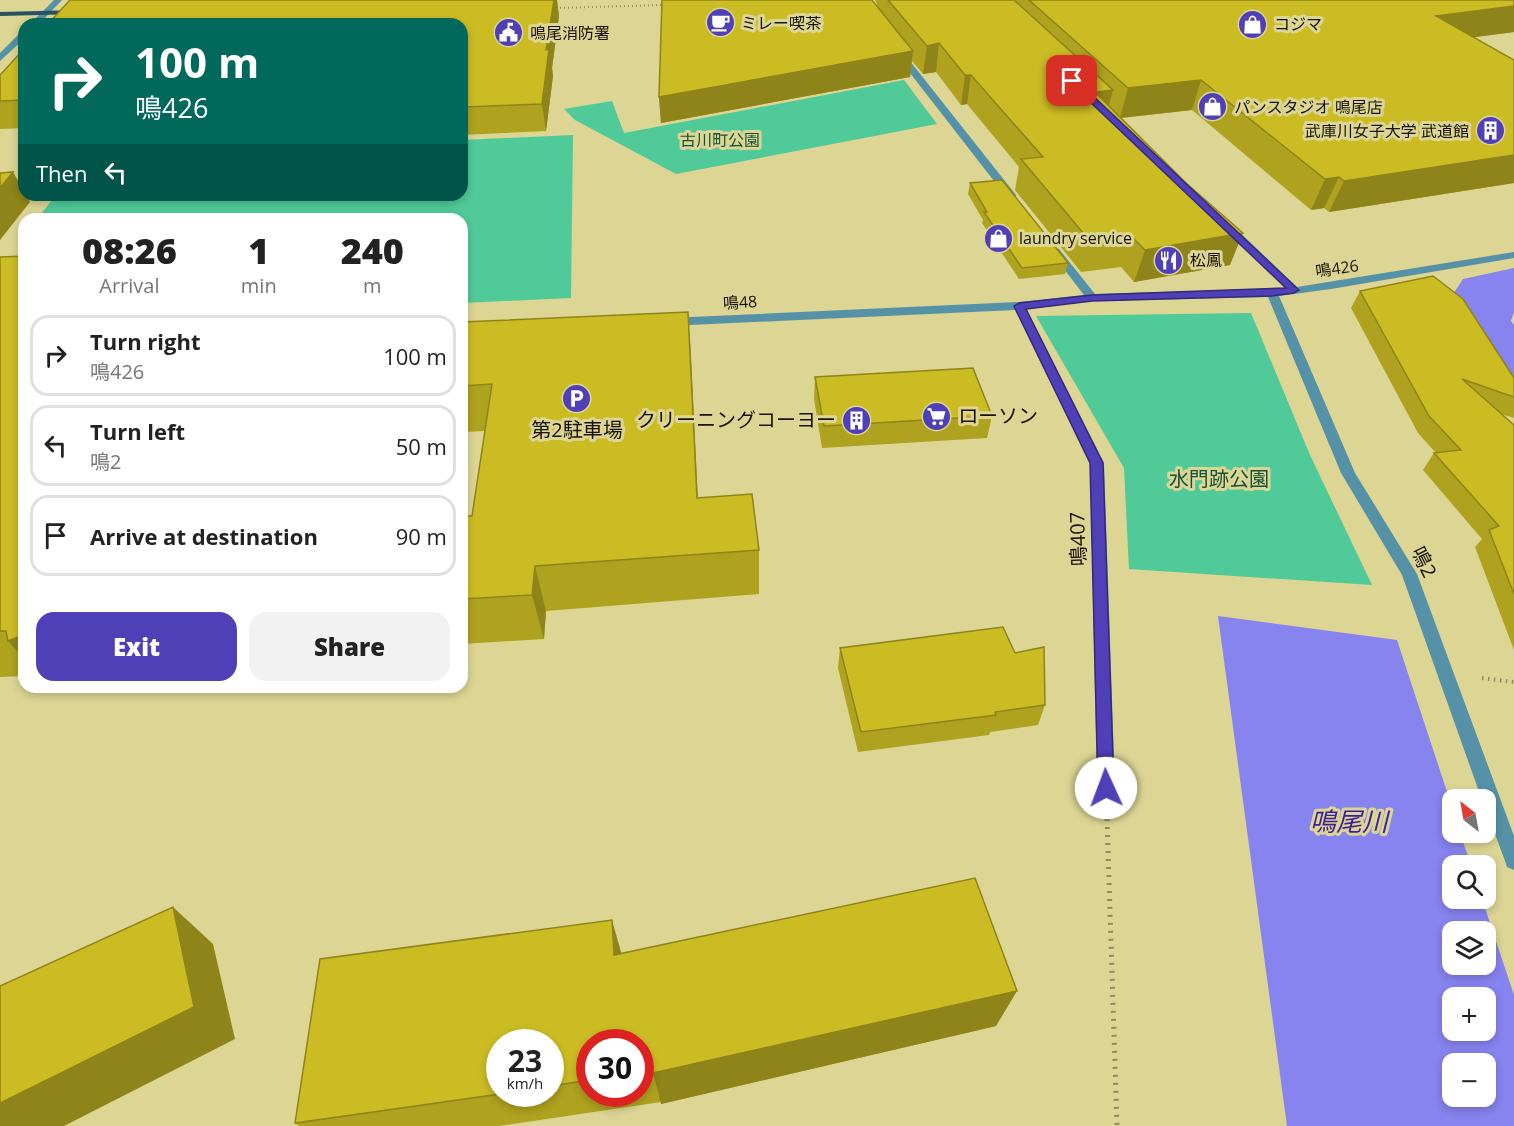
<!DOCTYPE html>
<meta charset="utf-8">
<style>
:root{--surface:#fff;--page:#f2f2f2;--text:#222;--muted:#767676;--line:#e0e0e0;--accent:#5040b7}
body{margin:0;font-family:"Open Sans","Noto Sans JP",sans-serif;background:var(--page);color:var(--text);height:100vh;display:flex;flex-direction:column;font-size:22px;white-space:nowrap}
*{box-sizing:border-box;margin:0}
p{font-size:20px;color:var(--muted)}
.icon{flex:none;width:33px;height:33px;fill:none;stroke:currentColor;stroke-width:2;stroke-linecap:round;stroke-linejoin:round}
.map{position:relative;flex:1;overflow:hidden}
.drawer{position:absolute;left:18px;top:213px;width:450px;height:480px;display:flex;flex-direction:column;background:var(--surface);border-radius:18px;box-shadow:0 3px 9px #0003}
.drawer>*{flex:none}
.top-card{position:absolute;left:18px;top:18px;width:450px;height:183px;border-radius:18px;box-shadow:0 3px 9px #0003;background:#00695c;color:#fff;overflow:hidden}
.needle{width:39px;rotate:329deg}
.controls{position:absolute;left:1442px;top:789px;display:grid;gap:12px}
.controls a{display:grid;place-items:center;width:54px;height:54px;border-radius:12px;background:var(--surface);box-shadow:0 3px 9px #0003;font-size:30px}
.speed{position:absolute;left:486px;top:1029px;display:flex;gap:12px;font-size:30px;font-weight:700;text-align:center}
.speed>*{display:grid;place-content:center;width:78px;height:78px;border-radius:50%;background:var(--surface);box-shadow:0 3px 9px #0003;line-height:1}
.speed small{font-size:15px;font-weight:400}
.speed .limit{border:9px solid #d22;background:#fff;color:#111}
.pin{position:absolute;display:grid;place-items:center;width:51px;height:51px;color:#fff;margin:-26px;border-radius:12px;box-shadow:0 3px 9px #0006}
.me{position:absolute;width:66px;margin:-33px;rotate:358deg;stroke-linejoin:round;filter:drop-shadow(0 0 4px #0008)}
.turn{display:flex;align-items:center;gap:21px;height:126px;padding:0 18px;font-size:27px}
.turn .icon{width:78px;height:78px;stroke-width:2.5}
.turn b{display:block;font-size:42px;line-height:51px}
.then{display:flex;align-items:center;height:57px;padding:0 18px;background:#0003;gap:12px;font-size:22px}
.eta{display:flex;justify-content:space-evenly;align-items:center;height:102px;text-align:center}
.eta b{font-size:36px;font-weight:800;line-height:42px}
.action{display:flex;gap:12px;margin-top:auto;padding:12px 18px}
.action a{flex:1;height:69px;border-radius:18px;background:var(--accent);color:#fff;font-size:24px;font-weight:800;line-height:69px;text-align:center}
.action a+a{background:var(--page);color:var(--text)}
ul{padding:0;list-style:none}
li{display:flex;align-items:center;gap:18px;height:81px;margin:0 12px 9px;padding:0 6px;border:3px solid var(--line);border-radius:18px}
li div{flex:1}
li b{display:block;font-size:22px}
li em{font-style:normal}
.map>svg:first-child{display:block}
.green{fill:#50ca98}
.water{fill:#8783ef;fill-rule:evenodd}
.lines{fill:none;stroke-linecap:round;stroke-linejoin:round}
.river{fill:#8783ef;fill-rule:evenodd}
.path-far2{stroke:#938d5d;stroke-width:2;stroke-dasharray:1 3;stroke-linecap:butt}
.path-far1{stroke:#938d5d;stroke-width:4;stroke-dasharray:1.5 4.5;stroke-linecap:butt}
.path{stroke:#938d5d;stroke-width:5;stroke-dasharray:2 6;stroke-linecap:butt}
.minor{fill:#5592a7;fill-rule:evenodd}
.major{fill:#275261;fill-rule:evenodd}
.wall{fill:#afa21f;fill-rule:evenodd}
.shaded-wall{fill:#8f8419}
.building{fill:#ccbc24;stroke:#8f8419;stroke-width:1.5}
.route{fill:#5040b7;stroke:#342a77;stroke-width:1.5}
.labels{text-anchor:middle;stroke-width:6;stroke-linejoin:round;paint-order:stroke}
.far-poi-label{font-size:16px;fill:#161200;stroke:#dcd594;text-anchor:start}
.far-park-label{font-size:16px;fill:#145239;stroke:#dcd594}
.far-street-label{font-size:16px;fill:#161200;stroke:#dcd594}
.poi-label{font-size:20px;fill:#161200;stroke:#dcd594;text-anchor:start}
.park-label{font-size:20px;fill:#145239;stroke:#dcd594}
.street-label{font-size:20px;fill:#161200;stroke:#dcd594}
.near-water-label{font-size:26px;font-style:italic;fill:#3b1e9c;stroke:#dcd594}
</style>
<div class="map">
<svg width="1514" height="1126" viewBox="0 0 1514 1126">
<rect width="100%" height="100%" fill="#dcd594"/>
<path class="green" d="M904 80 937 124 676 174 575 120 564 109 612 101 624 133Z
M573 135 571 298 462 303V219H37L56 195H462V140Z
M1251 313 1310 455 1372 585 1129 569 1124 468 1036 316Z"/>
<path class="water" d="M1218 616 1397 640 1452 807V832L1460 833 1471 865 1452 866V898L1482 899 1514 995V1126H1287ZM1452 932H1485V964H1452ZM1452 998H1485V1030H1452ZM1452 1064H1485V1096H1452Z"/>
<g class="lines">
<path class="river" d="M1514 268V312L1511 321 1514 325V397L1488 390 1441 322 1454 293 1463 279Z"/>
<path class="path-far2" d="M556 8 665 5"/>
<path class="path-far1" d="M1482 678 1514 682"/>
<path class="path" d="M1107 819 1117 1126"/>
<path class="minor" d="M54 0H62L39 24H30Z
M21 32H24V39L0 61V53Z
M896 51H902L1016 195V199H1008L896 55Z
M1227 223 1231 224 1297 287 1514 252V258L1331 289 1279 296 1355 473 1417 574 1514 836V870L1507 867 1505 861 1485 807V800H1482L1402 575 1341 473 1268 297 1092 301 1026 309 1104 463 1115 788 1112 794 1106 796 1100 794 1097 788 1090 463 1015 310 669 326 663 322 669 318 1019 302 1084 295 1050 251 1055 248 1059 249 1095 294 1285 288 1223 228 1222 226Z"/>
<path class="major" d="M78 10H81V14L0 16V12Z"/>
</g>
<path class="wall" d="M70 0H557L559 16 552 68 553 76 546 131 462 135V24Z
M875 0H1514V32L1474 37 1514 60V183L1329 212 1324 208 1311 210 1192 110 1121 118 1230 265 1134 282 1121 267 1081 272 1015 190 1019 167 967 104 961 105 936 72 923 74 912 61 910 77 661 123 659 97 877 7V4Z
M24 49V128L0 129V75Z
M970 183 1068 263 1065 274 1019 279 982 223 983 220 968 194Z
M24 256V676L0 677V257Z
M1360 291 1514 378V418L1501 414 1514 425V650L1475 547 1482 539 1423 470 1434 453H1436L1418 433 1351 308Z
M688 312 697 498 759 550V594L546 611 544 639 462 644V516H472L485 431 462 432V322Z
M815 377 992 416 987 438 822 448 814 399Z
M840 648 1015 653 1045 705 1038 725 990 732 989 735 858 752 838 668Z
M622 953 996 1026 661 1104V1102L499 1126H299L295 1123ZM550 1042V1094H500ZM590 1042H640V1094H590Z"/>
<path class="shaded-wall" d="M554 0H557L559 16 552 68 553 76 546 131 542 104 546 50Z
M1514 6V32L1423 44 1436 16Z
M939 43 936 72 923 74 927 46Z
M913 51 910 77 661 123 659 97Z
M965 75H971L967 104 961 105Z
M1201 80 1192 110 1120 118 1128 88Z
M1113 90 1105 120 1095 92Z
M1514 155V183L1329 212 1344 181Z
M13 172 24 191V195H27L30 202 0 240V188Z
M1339 177 1324 208 1311 210 1325 179Z
M1243 233 1230 265 1134 282 1145 250Z
M688 312 691 357 700 543 697 498Z
M535 566 546 611 544 639 532 595Z
M24 635V658L8 641Z
M173 907 213 944 235 1039 64 1126H0V1103Z
M612 920 623 959 614 955Z
M1017 991 996 1026 661 1104 653 1073Z"/>
<path class="building" d="M70 0H554L546 50 549 49 542 104 462 107V24H48Z
M662 0H872L913 51 659 97Z
M888 0H1014L1113 90 1095 92 1186 183 1243 233 1145 250 1131 236 1089 240 1021 159 1043 157 971 75H965L939 43 927 46Z
M1029 0H1514V6L1436 16 1514 60V155L1344 181 1339 177 1325 179 1201 80 1128 88Z
M24 49V100L0 101V75Z
M13 172 0 188V173Z
M1002 180 1068 263 1022 268 984 212H987L970 183Z
M24 256V635L8 641 6 631H0V257Z
M1433 276 1463 299 1514 378V397L1462 379 1514 425V594L1489 530 1499 526 1434 453 1461 450 1429 416 1360 291Z
M688 312 697 498 752 494 759 550 535 566 532 595 462 599V516H472L492 384 462 386V322Z
M973 368 992 416 824 426 815 377Z
M1003 627 1015 653 1044 647 1045 705 995 712 996 715 861 732 840 648Z
M975 878 1017 991 653 1073V1071L640 1073V1042H590V1080L550 1086V1042H500V1094L295 1123 320 959 612 920 614 955Z
M173 907 194 1007 0 1103V986Z"/>
<path class="route" d="M1069 79H1075L1299 290 1294 293 1272 296 1092 301 1026 309 1103 463 1114 788 1112 793 1106 796 1100 793 1098 788 1090 463 1014 306 1019 303 1092 295 1286 288 1069 82Z"/>
<defs>
<symbol id="cafe-disc" viewBox="-11 -11 22 22"><circle r="9.5" fill="#5040b7" stroke="#dcd594"/><path d="M-5.5-4.5H6V0H3Q3 3.5 0 3.5H-2.5Q-5.5 3.5-5.5 0ZM3-3.2v2h1.7v-2ZM-6 4.5H4V6H-6Z" fill="#fff"/></symbol>
<symbol id="shop-disc" viewBox="-11 -11 22 22"><circle r="9.5" fill="#5040b7" stroke="#dcd594"/><path d="M-5-2.5h2.3a2.7 3.5 0 0 1 5.4 0H5L5.5 6h-11ZM-1.5-2.5h3a1.5 2.3 0 0 0-3 0Z" fill="#fff"/></symbol>
<symbol id="civic-disc" viewBox="-11 -11 22 22"><circle r="9.5" fill="#5040b7" stroke="#dcd594"/><path d="M-.6-6.5H3V-4.5H.6V-3L4-1V1h2V6H-6V1h2V-1L-.6-3ZM-1.2 2.5V6h2.4V2.5Z" fill="#fff"/></symbol>
<symbol id="building-disc" viewBox="-11 -11 22 22"><circle r="9.5" fill="#5040b7" stroke="#dcd594"/><path d="M-4-6H4V6H1V3H-1V6H-4ZM-2.5-4.3h1.7v1.8h-1.7ZM.8-4.3h1.7v1.8H.8ZM-2.5-1h1.7V.8h-1.7ZM.8-1h1.7V.8H.8Z" fill="#fff"/></symbol>
<symbol id="restaurant-disc" viewBox="-11 -11 22 22"><circle r="9.5" fill="#5040b7" stroke="#dcd594"/><path d="M-5-6h1v4h1v-4h1v4h1v-4h1v5L-1.5 .5V6h-2V.5L-5-1ZM5-6V6H3V1.5H1.5Q1.5-4 5-6Z" fill="#fff"/></symbol>
<symbol id="parking-disc" viewBox="-11 -11 22 22"><circle r="9.5" fill="#5040b7" stroke="#dcd594"/><path d="M-3.5-5.5H1a3.5 3.5 0 0 1 0 7H-1V5.5H-3.5ZM-1-3.4V-.6H.8a1.4 1.4 0 0 0 0-2.8Z" fill="#fff"/></symbol>
<symbol id="supermarket-disc" viewBox="-11 -11 22 22"><circle r="9.5" fill="#5040b7" stroke="#dcd594"/><path d="M-6-5.5h2.5l.6 2H6L4.5 2H-2.5L-4.4-4H-6ZM-1.5 3.2a1.3 1.3 0 1 0 .1 0ZM3 3.2a1.3 1.3 0 1 0 .1 0Z" fill="#fff"/></symbol>
</defs>
<g fill-rule="evenodd">
<use href="#cafe-disc" x="704" y="6" width="33" height="33"/>
<use href="#shop-disc" x="1236" y="8" width="33" height="33"/>
<use href="#civic-disc" x="492" y="16" width="33" height="33"/>
<use href="#shop-disc" x="1196" y="90" width="33" height="33"/>
<use href="#building-disc" x="1474" y="114" width="33" height="33"/>
<use href="#shop-disc" x="982" y="222" width="33" height="33"/>
<use href="#restaurant-disc" x="1152" y="244" width="33" height="33"/>
<use href="#parking-disc" x="560" y="382" width="33" height="33"/>
<use href="#supermarket-disc" x="920" y="400" width="33" height="33"/>
<use href="#building-disc" x="840" y="404" width="33" height="33"/>
</g>
<g class="labels">
<g class="far-poi-label">
<text x="741" y="29">ミレー喫茶</text>
<text x="1274" y="30">コジマ</text>
<text x="530" y="39">鳴尾消防署</text>
<text x="1234" y="113">パンスタジオ 鳴尾店</text>
<text x="1469" y="137" text-anchor="end">武庫川女子大学 武道館</text>
<text x="1019" y="244">laundry service</text>
<text x="1190" y="266">松鳳</text>
</g>
<g class="far-park-label">
<text x="720" y="146">古川町公園</text>
</g>
<g class="far-street-label">
<text transform="translate(1337 268) rotate(-8)" y="6">鳴426</text>
<text transform="translate(740 302) rotate(-3)" y="6">鳴48</text>
</g>
<g class="poi-label">
<text x="958" y="423">ローソン</text>
<text x="836" y="427" text-anchor="end">クリーニングコーヨー</text>
<text x="577" y="437" text-anchor="middle">第2駐車場</text>
</g>
<g class="park-label">
<text x="1219" y="486">水門跡公園</text>
</g>
<g class="street-label">
<text transform="translate(1078 539) rotate(-92)" y="7">鳴407</text>
<text transform="translate(1424 562) rotate(64)" y="7">鳴2</text>
</g>
<g class="near-water-label">
<text x="1349" y="831">鳴尾川</text>
</g>
</g>
</svg>
<div class="controls">
<a><svg class="needle" viewBox="-14 -14 28 28"><path d="M0-13l5 13h-10z" fill="#e53935"/><path d="M0 13l5-13h-10z" fill="#767676"/></svg></a>
<a><svg class="icon" aria-label="search" viewBox="0 0 24 24"><circle cx="10" cy="10" r="6"/><path d="M15 15l6 6"/></svg></a>
<a><svg class="icon" aria-label="layers" viewBox="0 0 24 24"><path d="M12 4l9 5-9 5-9-5zM3 14l9 5 9-5"/></svg></a>
<a>+</a>
<a>−</a>
</div>
<div class="speed"><div>23<small>km/h</small></div><div class="limit">30</div></div>
<div class="pin" style="left:1072px;top:81px;background:#d93025"><svg class="icon" aria-label="arrive" viewBox="0 0 24 24"><path d="M6 21V4h12l-3 4 3 4H6"/></svg></div>
<svg class="me" style="left:1106px;top:788px" viewBox="-20 -20 40 40"><circle r="19" fill="#fff"/><path d="M0-13L10 11 0 6-10 11z" fill="#5040b7"/></svg>
<div class="top-card">
<div class="turn"><svg class="icon" aria-label="right" viewBox="0 0 24 24"><path d="M7 20v-9h11M14 6l5 5-5 5"/></svg><div><b>100 m</b>鳴426</div></div>
<div class="then">Then<svg class="icon" aria-label="left" viewBox="0 0 24 24"><path d="M17 20v-9H6M10 6l-5 5 5 5"/></svg></div>
</div>
<section class="drawer">
<div class="eta">
<div><b>08:26</b><p>Arrival</p></div>
<div><b>1</b><p>min</p></div>
<div><b>240</b><p>m</p></div>
</div>
<ul>
<li><svg class="icon" aria-label="right" viewBox="0 0 24 24"><path d="M7 20v-9h11M14 6l5 5-5 5"/></svg><div><b>Turn right</b><p>鳴426</p></div><em>100 m</em></li>
<li><svg class="icon" aria-label="left" viewBox="0 0 24 24"><path d="M17 20v-9H6M10 6l-5 5 5 5"/></svg><div><b>Turn left</b><p>鳴2</p></div><em>50 m</em></li>
<li><svg class="icon" aria-label="arrive" viewBox="0 0 24 24"><path d="M6 21V4h12l-3 4 3 4H6"/></svg><div><b>Arrive at destination</b></div><em>90 m</em></li>
</ul>
<div class="action"><a>Exit</a><a>Share</a></div>
</section>
</div>
